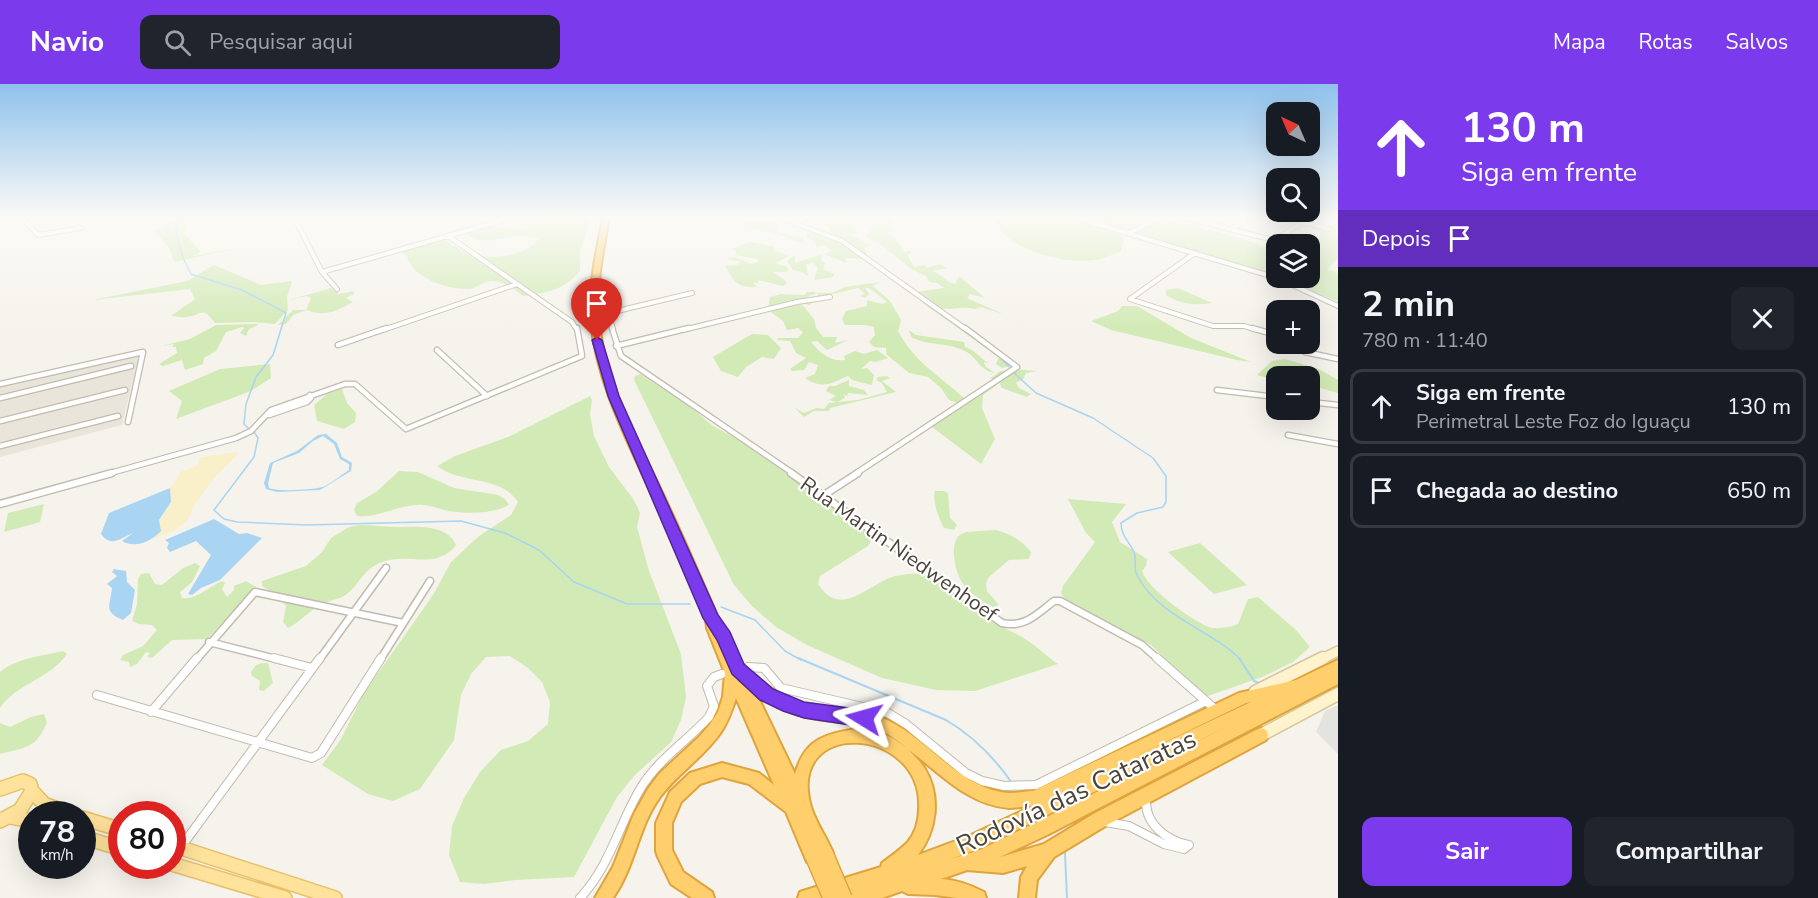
<!DOCTYPE html>
<html lang="pt">
<meta charset="utf-8">
<style>
:root{--surface:#171b24;--page:#20242c;--text:#f1f3f6;--muted:#9ea1a6;--line:#363941;--accent:#7c3aed}
body{margin:0;font-family:"Nunito Sans",sans-serif;background:var(--page);color:var(--text);height:100vh;display:flex;flex-direction:column;font-size:22px;white-space:nowrap}
*{box-sizing:border-box;margin:0}
p{font-size:20px;color:var(--muted)}
.icon{flex:none;width:33px;height:33px;fill:none;stroke:currentColor;stroke-width:2;stroke-linecap:round;stroke-linejoin:round}
.map{position:relative;flex:1;overflow:hidden}
.panel{display:flex;flex-direction:column;background:var(--surface);width:480px}
.panel>*{flex:none}
.guide{background:#7c3aed;color:#fff;overflow:hidden}
.needle{width:39px;rotate:316deg}
.fabs{position:absolute;left:1266px;top:18px;display:grid;gap:12px}
.fabs a{display:grid;place-items:center;width:54px;height:54px;border-radius:12px;background:var(--surface);box-shadow:0 6px 24px #0002;font-size:30px}
.speed{position:absolute;left:18px;top:717px;display:flex;gap:12px;font-size:30px;font-weight:700;text-align:center}
.speed>*{display:grid;place-content:center;width:78px;height:78px;border-radius:50%;background:var(--surface);box-shadow:0 6px 24px #0002;line-height:1}
.speed small{font-size:15px;font-weight:400}
.speed .limit{border:9px solid #d22;background:#fff;color:#111}
.pin{position:absolute;display:grid;place-items:center;width:51px;height:51px;color:#fff;margin:-62px -26px;border-radius:50% 50% 50% 0;rotate:-45deg;box-shadow:0 0 6px #0007}
.pin .icon{rotate:45deg}
.me{position:absolute;width:66px;margin:-33px;rotate:278deg;stroke-linejoin:round;filter:drop-shadow(0 0 4px #0008)}
.turn{display:flex;align-items:center;gap:21px;height:126px;padding:0 24px;font-size:27px}
.turn .icon{width:78px;height:78px;stroke-width:2.5}
.turn b{display:block;font-size:42px;line-height:51px}
.then{display:flex;align-items:center;height:57px;padding:0 24px;background:#0003;gap:12px;font-size:22px}
.round{display:grid;place-items:center;flex:none;width:63px;height:63px;border-radius:12px;background:var(--page)}
.head{display:flex;align-items:center;justify-content:space-between;height:102px;padding:0 24px}
h1{font-size:36px;font-weight:700;line-height:45px}
.primary-button{display:flex;gap:12px;margin-top:auto;padding:12px 24px}
.primary-button a{flex:1;height:69px;border-radius:12px;background:var(--accent);color:#fff;font-size:24px;font-weight:700;line-height:69px;text-align:center}
.primary-button a+a{background:var(--page);color:var(--text)}
ul{padding:0;list-style:none}
li{display:flex;align-items:center;gap:18px;height:75px;margin:0 12px 9px;padding:0 12px;border:3px solid var(--line);border-radius:12px}
li div{flex:1}
li b{display:block;font-size:22px}
li em{font-style:normal}
header{display:flex;align-items:center;gap:36px;box-sizing:border-box;height:84px;padding:0 30px;background:var(--accent);color:#fff}
header strong{font-size:28px}
nav{display:flex;gap:33px;margin-inline-start:auto;font-size:21px}
.search{width:420px;height:54px;background:var(--page);display:flex;align-items:center;gap:15px;box-sizing:border-box;padding:0 21px;border-radius:12px;color:var(--muted);font-size:22px}
main{display:flex;flex:1;min-height:0}
.map>svg:first-child{display:block}
.residential{fill:#eae5da}
.green{fill:#d2eab5}
.sand{fill:#f9efc9}
.parking{fill:#e5e3e0}
.water{fill:#a9d4f2;fill-rule:evenodd}
.lines{fill:none;stroke-linecap:round;stroke-linejoin:round}
.stream-far1{stroke:#a9d4f2;stroke-width:1.5}
.stream{stroke:#a9d4f2;stroke-width:2}
.street-far3-casing{stroke:#c2bbae;stroke-width:6}
.street-far2-casing{stroke:#c2bbae;stroke-width:7}
.street-far1-casing{stroke:#c2bbae;stroke-width:9}
.street-casing{stroke:#c2bbae;stroke-width:10}
.secondary-far1-casing{stroke:#d6c79b;stroke-width:12}
.secondary-casing{stroke:#d6c79b;stroke-width:15}
.primary-casing{stroke:#e6c16a;stroke-width:16}
.highway-casing{stroke:#e0a43c;stroke-width:4}
.street-far3{stroke:#fff;stroke-width:4}
.street-far2{stroke:#fff;stroke-width:4.5}
.street-far1{stroke:#fff;stroke-width:6}
.street{stroke:#fff;stroke-width:8}
.secondary-far1{stroke:#fff3cd;stroke-width:9}
.secondary{stroke:#fff3cd;stroke-width:12}
.primary{stroke:#ffe39c;stroke-width:13}
.highway{fill:#ffcf6e;fill-rule:evenodd}
.highway-bridge-casing{stroke:#e0a43c;stroke-width:18;stroke-linecap:butt}
.highway-bridge{stroke:#ffcf6e;stroke-width:15}
.route{fill:#7c3aed;stroke:#51269a;stroke-width:1.5}
.labels{text-anchor:middle;stroke-width:4.5;stroke-linejoin:round;paint-order:stroke}
.street-label{font-size:21px;fill:#4b4439;stroke:#fff}
.near-street-label{font-size:26px;fill:#4b4439;stroke:#fff}
</style>
<header>
<strong>Navio</strong>
<div class="search"><svg class="icon" aria-label="search" viewBox="0 0 24 24"><circle cx="10" cy="10" r="6"/><path d="M15 15l6 6"/></svg>Pesquisar aqui</div>
<nav><a>Mapa</a><a>Rotas</a><a>Salvos</a></nav>
</header>
<main>
<div class="map">
<svg width="1338" height="814" viewBox="0 0 1338 814">
<rect width="100%" height="100%" fill="#f6f3ec"/>
<path class="residential" d="M139 271 122 341 0 373V303Z"/>
<path class="green" d="M181 133H216L189 138 183 148 201 168 194 172 242 163 174 178 170 165 155 147Z
M541 133H589L590 137 580 166V187C565 206 547 209 523 212 515 205 502 196 490 197 482 198 476 205 468 205 446 205 412 194 407 172L396 164C410 160 427 153 442 156 450 157 458 166 466 169 488 176 526 174 539 154 532 154 525 152 519 152 499 153 484 163 466 150L483 142 526 146 531 138Z
M731 133C740 133 744 136 752 138 763 140 765 134 778 141L775 147 803 154 804 159 813 163 774 149 749 144 755 142 741 141 748 138Z
M798 133H862L857 138 849 139 855 143 858 149 848 150 870 161 863 164 867 169 865 171 853 166 852 168 865 175 845 174 846 179 824 170 832 167 824 161 817 163 814 157 807 154V149L816 148 827 151 830 144 824 141 833 137 814 140Z
M883 133H893L890 143 894 145 886 149 894 153 906 169 908 166 912 169 907 170 914 183 925 181 927 184 940 180 947 184 933 187C942 191 946 198 955 200L959 192 985 214 970 210 967 214 1003 230 981 223 975 225C957 221 953 228 937 223L1013 281 1002 284 996 280 999 273 924 220 916 208 944 204 937 199 929 198 927 193 910 184 879 159 865 153 875 141 862 138C870 135 877 133 883 140Z
M992 133H1134L1141 138 1118 149 1124 154 1121 167C1113 170 1104 175 1095 176 1068 179 1031 171 1010 155 1001 149 998 141 992 133Z
M1161 134 1233 152 1273 165 1276 167V192L1135 149Z
M1338 137V175L1327 185 1338 189V218L1281 194H1310V160H1305Z
M749 158 773 162 776 167 790 172 775 179 788 183 787 188H773L786 197 787 200 783 202 758 196V199L753 198 757 203C735 204 734 196 725 182L737 181 740 177 729 176 728 174 734 173 751 180 759 177 757 175 735 171 736 167 732 165Z
M822 170 821 175 825 179 823 185 834 190 833 193 814 196 818 184 813 179 806 180 808 191H806L802 188 793 186 787 177 793 172H795V179Z
M214 181 261 201 292 197 287 213 288 226 275 240 253 238 215 239C202 221 203 231 186 233 182 234 176 232 171 232L195 215 190 205 93 216 187 197Z
M880 198 873 202 890 217 901 236 898 247C916 280 938 290 965 315L958 319 949 316 941 304 928 293 909 289 886 270V264L874 263 869 258 875 251 874 243 865 241H845L842 235 846 227 867 222V216L882 220 887 218 869 204H865L869 210 865 214 860 212 865 209 858 204 816 214 819 209H832L845 203Z
M331 204 338 207V210L354 207V210L346 214 353 218C338 226 325 234 307 226L293 231 286 240 278 241 293 226H306L311 214 307 212 289 216Z
M1178 204 1212 219C1195 222 1180 220 1166 211V206Z
M807 208H815L816 210 808 212 816 216 809 221 801 219 814 235 816 244 823 253H837L835 259 848 256 827 266 817 257 811 258C820 269 830 278 845 276L844 272 855 267 864 270 877 266 888 274 876 278 870 277 861 285 867 284 874 291 872 301 852 296 848 292C831 299 824 306 805 294L815 290 818 281 809 278 804 286 792 287 790 285 806 274 796 269 790 257 777 256 778 254H798L803 248 798 244 787 246 783 237 768 226 770 213 781 210 804 211Z
M1122 222H1137L1191 254 1251 278 1237 276 1111 246 1091 237 1118 227Z
M257 240 258 241 249 245 246 252 240 249 244 244 242 243 226 248 216 267 204 274 203 280 185 286 182 276 163 282 159 280 177 269 176 263H172L174 260 161 262 190 255 216 241Z
M909 246 916 251 964 258 965 263C975 266 979 273 988 279L984 278 985 282 995 289C980 287 977 273 965 267 948 258 927 262 911 253Z
M752 250 768 251 781 264 774 275 762 273 746 283 738 293 721 287 713 273Z
M1285 275 1319 285 1338 296V309L1310 301V292H1276V296L1257 291 1272 277Z
M270 280 271 294 251 307 176 335 182 317 169 307 220 285Z
M1014 285 1037 287 1026 289 1023 295 1016 299 1019 304 1031 310 1027 313 1002 304 997 295H990L1000 287H1007L1005 290Z
M640 290 689 322 713 342 743 358 868 448 872 455 868 462 820 492 818 500C839 533 864 505 889 494 898 491 911 489 921 490 945 493 961 518 981 531 995 541 1011 546 1025 555 1037 562 1046 572 1058 580L975 607 936 606 882 594 807 561 776 543 752 522 734 501 635 298 634 293Z
M887 292 890 294 882 297 896 308 830 324 829 327H814L804 333 795 324 804 329 816 324 824 325 829 319 858 316 887 308 882 299 876 296 878 293Z
M849 296V302L864 306 868 311 848 309 847 312 844 310 845 314 837 318 829 316 836 312 826 307 829 302H835Z
M993 300 997 301 983 311 982 324 995 355 981 380 932 343Z
M342 305 347 319 356 329 355 338 344 345 317 337 314 321 327 310Z
M590 312 592 316 590 330 594 352 609 383 634 416 640 429 637 443 649 487 681 570 686 613 681 636 671 658 634 692 617 713 574 793 515 796 484 800 460 798 449 771 452 742 464 714 480 688 501 666 528 657 548 640 550 618 542 598 528 584 510 572 486 573 471 590 461 611 454 656 420 705 393 717 368 710 322 681 341 655 364 609 433 511 451 478 479 452 511 431 518 418C501 391 462 401 437 382L455 372 508 353Z
M399 387 418 388 454 404 498 411 505 415 509 421C492 430 468 430 449 427 438 425 428 420 417 421 396 422 377 434 357 432L354 426 357 419 376 408Z
M935 407H944L948 409 950 434 957 441 954 446 944 444C939 435 932 417 935 407Z
M1068 415 1126 420 1112 438 1120 458 1147 475 1146 482 1142 487C1148 505 1188 533 1206 542 1214 546 1229 544 1238 540L1248 515 1258 513 1296 546 1310 563 1293 578 1262 593 1205 613 1151 561 1065 517 1061 509 1063 502 1095 458 1086 449Z
M44 420 40 438 4 448 8 429Z
M360 441C373 441 386 443 399 443 417 443 447 440 456 461 436 487 408 468 382 478 361 486 359 503 344 512 337 516 329 516 322 520 309 526 301 538 288 544L283 538 286 522 276 511 262 502V497L306 482 322 468 331 454 349 443Z
M996 446C1010 450 1022 456 1031 468L1029 475 1009 476 989 493 986 499 987 507 999 521 993 523C973 512 959 503 955 479 953 468 953 461 958 452L966 448Z
M1200 459 1247 501 1214 510 1168 468Z
M195 479 200 482 192 498 180 508 182 514C195 517 210 502 222 497L225 499 222 505 227 513 234 506V502L246 497 256 503 207 555 172 556 152 574 147 573 150 569 146 568 137 580 130 583 129 578 120 576 123 571 143 562 157 546 152 541 139 540 132 537 137 520 138 495 141 490 149 489 155 500 162 501 183 484Z
M63 567 67 570C50 595 17 599 0 624V588C17 574 42 572 63 567Z
M262 579H268L273 599 264 607 259 606 260 597 252 592 251 588 256 581Z
M44 630 47 638C36 665 26 663 0 670V639L10 643 31 633Z"/>
<path class="sand" d="M236 368 237 371 212 396 194 422 187 437 173 447 154 454 161 444 159 438 171 418 170 404 176 397 180 388 198 381 199 374Z"/>
<path class="parking" d="M1338 621V670L1316 648 1325 627Z"/>
<path class="water" d="M326 350 337 359 342 373 352 379 351 387 320 406 277 408 266 405 264 399 270 379 297 367 318 351ZM323 352 334 360 340 375 349 380V386C341 391 333 398 325 402 317 406 277 408 269 404L268 399 273 379 299 369 313 357Z
M170 404 171 418 159 436 161 447C152 457 135 465 122 457L133 449C121 454 111 464 101 450L109 429Z
M214 435 239 450 247 449 262 454 220 496 201 504 192 511 188 510 211 471 196 457 170 468 167 464 169 459 165 456Z
M114 485 126 487 127 498 135 506 131 529 123 536C103 528 110 522 112 504L107 500 117 492 112 488Z"/>
<g class="lines">
<path class="stream-far1" d="M189 133 176 142V146L183 174 191 190 242 206 286 229 273 271 256 293 246 320 244 340 249 345
M998 271 1009 283
M1013 288 1036 309 1093 334 1153 374 1166 392V418L1163 423 1137 429 1121 439C1121 452 1129 457 1134 468 1137 476 1133 484 1137 491 1158 533 1209 544 1241 576
M254 348 258 354 254 373 214 426 224 435 237 438 307 441 461 437 505 449 539 466 574 498 627 520H690
M721 523 755 536 785 567 801 576"/>
<path class="stream" d="M798 574 946 636C973 652 994 673 1012 699
M1239 574 1254 597 1259 599
M1065 769 1067 814"/>
<defs>
<path id="street-far3" d="M22 133 38 151 81 144
M294 133 322 188 337 205
M779 133 842 157 967 246
M1073 133 1277 194 1338 222
M1182 133 1289 160
M1284 133 1328 145
M1201 138 1209 133
M1231 145 1252 133
M1129 149 1161 133
M448 152 572 238 577 246
M1274 157 1310 133
M1195 169 1130 215 1213 242H1244L1257 246
M322 188 514 133
M383 246 517 200
M613 246 609 229 692 209
M683 246 797 218 830 213"/>
<path id="street-far2" d="M612 244 621 272 794 390
M1252 244 1276 251
M1291 260 1305 268 1338 275
M338 261 387 244
M616 262 689 244
M437 266 487 312
M0 300 143 268 128 338
M1217 306 1276 313
M0 314 131 282
M1310 318 1338 321
M269 331 307 318 311 314 310 311
M0 337 125 306
M1288 351 1338 360
M0 362 118 332
M107 390 236 354 251 347 271 326 345 300H355L406 345 582 272 577 244
M855 390 1017 283 965 244"/>
<path id="street-far1" d="M791 389 1002 539C1025 544 1037 530 1054 517H1060L1142 561 1159 576
M824 411 858 389
M0 420 112 389
M209 558 280 576
M196 576 255 508 403 539
M319 576 386 484
M380 576 430 497"/>
<path id="street" d="M274 574 312 584
M1157 574 1215 625
M748 583 764 584 781 604 888 629 906 640 966 689 982 697 1004 702 1036 701 1206 617
M97 611 312 674 321 669 381 574
M151 628 197 574
M1146 716C1145 740 1166 756 1188 761
M1105 738 1129 742 1164 760 1184 765 1189 761
M181 763 320 574
M580 814C611 781 619 739 642 702 659 675 688 656 709 633L714 622 707 602 714 593 722 590"/>
<path id="secondary-far1" d="M1320 576 1338 567"/>
<path id="secondary" d="M1255 608 1323 574
M1261 651 1338 610"/>
<path id="primary" d="M0 705 23 697 30 700 32 707 20 726 0 737
M32 707 44 720 72 730
M10 733 32 737
M82 734 122 746
M82 753 122 765
M172 761 335 814
M172 780 285 814"/>
<path id="highway" d="M603 133H609C604 163 597 193 598 224 600 293 638 356 666 417 684 455 701 495 718 534L719 544 735 581 738 579 743 581C759 595 775 610 795 618 826 629 860 623 889 637 930 657 963 707 1010 709 1018 709 1026 707 1033 707L1239 609 1296 596 1338 576V600L1049 750 1000 773 1044 760 1095 729 1256 646 1261 644 1266 646 1268 651 1266 656 1107 741 1054 773 1037 796 1035 814H1019L1021 793 1027 782 1003 789 967 786 941 795C957 796 970 801 984 808L986 814H957L935 811 908 810 902 807 882 814H848L850 809 834 814H798L800 808 806 806 881 783 882 779C890 773 900 766 907 759 915 750 919 737 919 725 924 642 785 632 811 723 816 739 827 754 833 769L831 775 825 777 820 775 819 778 813 780 807 778 786 728 749 700 722 693 700 700 681 718 672 739V766L683 788 712 808 714 814H692L671 800 658 773 656 767V739L670 708 690 689 722 679 759 689 774 701 736 614C732 626 728 638 721 648 704 673 678 689 660 713 638 743 635 783 613 814H595L613 783 634 730 648 705 659 690 699 653 710 640 718 628 723 613 725 589 707 544 706 534C689 495 673 455 655 417 629 359 597 301 591 237 588 202 597 167 603 133ZM756 609C776 624 799 633 824 636 841 638 858 639 875 644 886 648 897 656 907 664 900 659 893 654 886 651 874 645 858 644 845 647 817 652 803 662 795 690ZM1251 618 1132 674 1246 619ZM1228 642 1037 738 980 766 948 776 978 765ZM909 666C940 689 968 721 1009 724 1017 724 1025 722 1033 722L969 752 918 771C937 746 941 712 925 685 921 678 914 672 909 666Z"/>
</defs>
<use href="#street-far3" class="street-far3-casing"/>
<use href="#street-far2" class="street-far2-casing"/>
<use href="#street-far1" class="street-far1-casing"/>
<use href="#street" class="street-casing"/>
<use href="#secondary-far1" class="secondary-far1-casing"/>
<use href="#secondary" class="secondary-casing"/>
<use href="#primary" class="primary-casing"/>
<use href="#highway" class="highway-casing"/>
<use href="#street-far3" class="street-far3"/>
<use href="#street-far2" class="street-far2"/>
<use href="#street-far1" class="street-far1"/>
<use href="#street" class="street"/>
<use href="#secondary-far1" class="secondary-far1"/>
<use href="#secondary" class="secondary"/>
<use href="#primary" class="primary"/>
<use href="#highway" class="highway"/>
<defs>
<path id="highway-bridge" d="M825 769 844 814
M813 772 831 814"/>
</defs>
<use href="#highway-bridge" class="highway-bridge-casing"/>
<use href="#highway-bridge" class="highway-bridge"/>
</g>
<linearGradient id="sky" x2="0" y2="1"><stop stop-color="#8fc1ec"/><stop offset="0.54" stop-color="#fbfaf6"/><stop offset="1" stop-color="#fbfaf6" stop-opacity="0"/></linearGradient>
<rect width="1338" height="247" fill="url(#sky)"/>
<path class="route" d="M597 253 602 256 619 312 718 531 730 548 744 580 773 605 804 618 864 626 871 629 873 634 871 640 864 643 804 634 783 627 760 616 732 590 717 556 703 534 608 312 592 256Z"/>
<g class="labels">
<g class="street-label">
<text transform="translate(899 465) rotate(35)" y="7">Rua Martin Niedwenhoef</text>
</g>
<g class="near-street-label">
<text transform="translate(1076 708) rotate(-25)" y="9">Rodovía das Cataratas</text>
</g>
</g>
</svg>
<div class="fabs">
<a><svg class="needle" viewBox="-14 -14 28 28"><path d="M0-13l5 13h-10z" fill="#e53935"/><path d="M0 13l5-13h-10z" fill="#9ea1a6"/></svg></a>
<a><svg class="icon" aria-label="search" viewBox="0 0 24 24"><circle cx="10" cy="10" r="6"/><path d="M15 15l6 6"/></svg></a>
<a><svg class="icon" aria-label="layers" viewBox="0 0 24 24"><path d="M12 4l9 5-9 5-9-5zM3 14l9 5 9-5"/></svg></a>
<a>+</a>
<a>−</a>
</div>
<div class="speed"><div>78<small>km/h</small></div><div class="limit">80</div></div>
<div class="pin" style="left:597px;top:256px;background:#d93025"><svg class="icon" aria-label="arrive" viewBox="0 0 24 24"><path d="M6 21V4h12l-3 4 3 4H6"/></svg></div>
<svg class="me" style="left:864px;top:634px" viewBox="-20 -20 40 40"><path d="M0-17L14 15 0 8-14 15z" fill="#7c3aed" stroke="#fff" stroke-width="4"/></svg>
</div>
<section class="panel">
<div class="guide">
<div class="turn"><svg class="icon" aria-label="ahead" viewBox="0 0 24 24"><path d="M12 20V5M6 11l6-6 6 6"/></svg><div><b>130 m</b>Siga em frente</div></div>
<div class="then">Depois<svg class="icon" aria-label="arrive" viewBox="0 0 24 24"><path d="M6 21V4h12l-3 4 3 4H6"/></svg></div>
</div>
<div class="head"><div><h1>2 min</h1><p>780 m · 11:40</p></div><a class="round"><svg class="icon" aria-label="close" viewBox="0 0 24 24"><path d="M6 6l12 12M18 6L6 18"/></svg></a></div>
<ul>
<li><svg class="icon" aria-label="ahead" viewBox="0 0 24 24"><path d="M12 20V5M6 11l6-6 6 6"/></svg><div><b>Siga em frente</b><p>Perimetral Leste Foz do Iguaçu</p></div><em>130 m</em></li>
<li><svg class="icon" aria-label="arrive" viewBox="0 0 24 24"><path d="M6 21V4h12l-3 4 3 4H6"/></svg><div><b>Chegada ao destino</b></div><em>650 m</em></li>
</ul>
<div class="primary-button"><a>Sair</a><a>Compartilhar</a></div>
</section>
</main>
